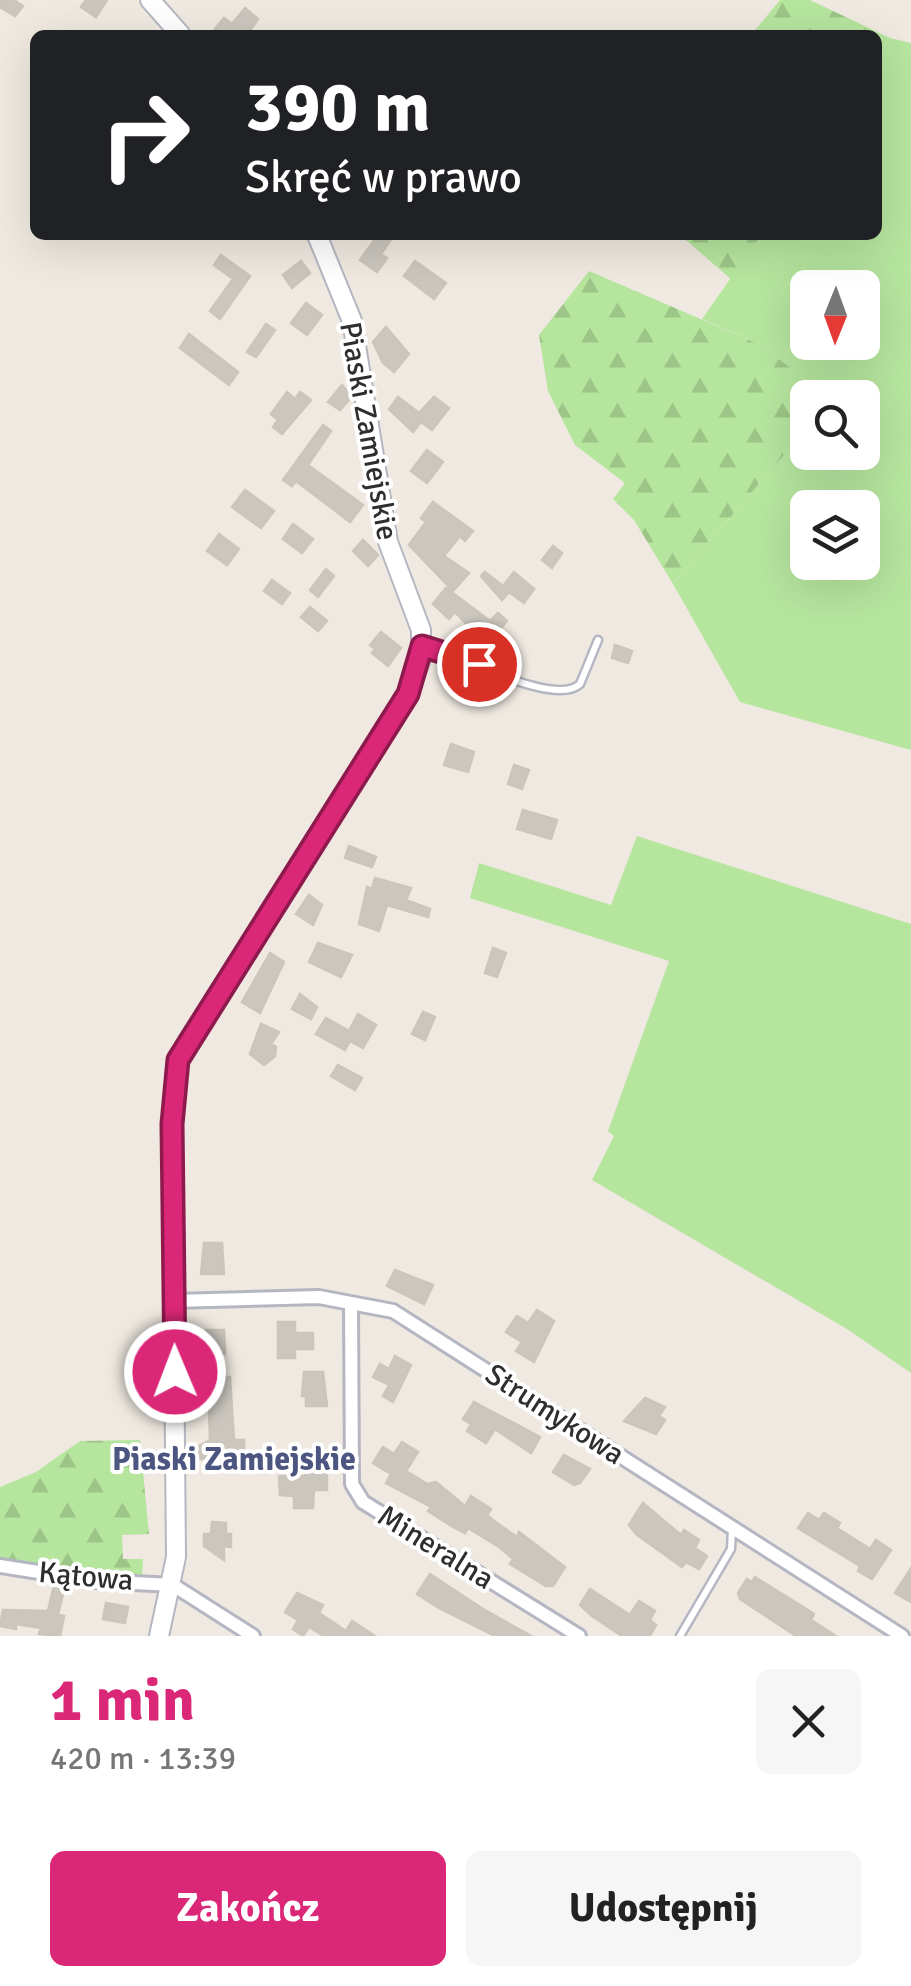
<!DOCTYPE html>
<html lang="pl">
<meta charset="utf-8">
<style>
:root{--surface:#fff;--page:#f6f6f6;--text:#222;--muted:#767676;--accent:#db2777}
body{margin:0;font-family:Signika,sans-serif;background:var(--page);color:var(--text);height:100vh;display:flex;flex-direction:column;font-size:38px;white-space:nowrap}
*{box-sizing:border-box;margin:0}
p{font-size:32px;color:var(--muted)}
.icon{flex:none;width:55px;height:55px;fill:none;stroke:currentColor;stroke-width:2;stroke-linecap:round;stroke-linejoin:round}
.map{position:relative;height:1636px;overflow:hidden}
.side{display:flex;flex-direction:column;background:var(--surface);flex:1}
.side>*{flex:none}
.banner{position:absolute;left:30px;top:30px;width:852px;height:210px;border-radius:15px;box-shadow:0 10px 40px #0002;background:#202124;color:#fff;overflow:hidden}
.needle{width:65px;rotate:181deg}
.fabs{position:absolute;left:790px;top:270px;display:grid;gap:20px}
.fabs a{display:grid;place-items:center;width:90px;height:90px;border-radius:15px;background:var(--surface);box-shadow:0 10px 40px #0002;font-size:50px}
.pin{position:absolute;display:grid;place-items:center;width:85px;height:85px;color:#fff;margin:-42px;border:5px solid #fff;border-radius:50%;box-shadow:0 2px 10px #0007}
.me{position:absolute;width:110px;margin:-55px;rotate:359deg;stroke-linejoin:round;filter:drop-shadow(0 0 8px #0008)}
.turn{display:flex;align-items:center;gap:35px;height:210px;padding:0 50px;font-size:45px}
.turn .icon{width:130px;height:130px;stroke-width:2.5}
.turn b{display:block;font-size:70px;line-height:85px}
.round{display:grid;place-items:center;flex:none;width:105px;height:105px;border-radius:15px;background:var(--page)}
.summary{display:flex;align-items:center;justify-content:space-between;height:170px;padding:0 50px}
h1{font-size:60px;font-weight:700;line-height:75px;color:var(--accent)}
.action{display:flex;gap:20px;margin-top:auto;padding:20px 50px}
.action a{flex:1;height:115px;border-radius:15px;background:var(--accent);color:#fff;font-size:40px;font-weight:700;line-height:115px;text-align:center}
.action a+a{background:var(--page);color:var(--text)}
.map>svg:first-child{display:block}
.grass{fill:#b6e59e;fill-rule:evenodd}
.forest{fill:url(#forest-firs)}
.building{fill:#cbc7bf;stroke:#cbc5ba;stroke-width:2.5}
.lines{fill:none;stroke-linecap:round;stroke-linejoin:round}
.lane-casing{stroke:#b4b7c1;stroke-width:11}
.street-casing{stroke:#b4b7c1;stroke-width:18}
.secondary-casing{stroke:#b4b7c1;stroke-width:22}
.lane{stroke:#fff;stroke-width:6}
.street{stroke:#fff;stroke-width:12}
.secondary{stroke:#fff;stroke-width:18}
.route-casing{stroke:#8e194d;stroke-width:25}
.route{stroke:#db2777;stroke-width:18}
.labels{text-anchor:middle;stroke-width:8;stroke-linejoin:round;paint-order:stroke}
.street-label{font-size:30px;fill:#2e2e2e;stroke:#fff}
.neighbourhood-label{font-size:32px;font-weight:bold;fill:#4d5680;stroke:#fff}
</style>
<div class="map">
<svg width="911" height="1636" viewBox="0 0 911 1636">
<defs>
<pattern id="forest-firs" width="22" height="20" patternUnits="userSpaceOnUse" patternTransform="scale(2.5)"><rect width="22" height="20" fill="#b6e59e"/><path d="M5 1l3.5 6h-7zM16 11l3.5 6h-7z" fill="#9dc588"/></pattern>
</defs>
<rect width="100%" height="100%" fill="#efe9e1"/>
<path class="grass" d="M890 38 911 43V750L740 702 673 584 807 428 808 452H862V398L828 397 761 345 702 319 761 235H878V58ZM808 288H862V342H808ZM808 508H862V562H808Z
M637 836 911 924V1373L847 1329 592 1180 614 1136 608 1131 669 961 470 898 479 863 611 905Z"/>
<path class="forest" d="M780 0H810L890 38 878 58V35H751Z
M680 235H761L732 280Z
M589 271 761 345 828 397 808 398 807 428 673 584 634 520 613 499 625 483 575 445 548 391 539 335Z
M140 1440 149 1534 122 1535 123 1559H143L142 1577H95L0 1562V1487L36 1472 80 1441Z"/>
<path class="building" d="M0 0H14L23 6 15 16 0 7Z
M86 0H107L96 17 81 7Z
M245 8 258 19 247 35H210L224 18 232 24Z
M378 235H394L381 254 387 258 377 272 360 260Z
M221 255 250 276 220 319 210 311 233 279 214 265Z
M301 261 310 273 292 288 283 275Z
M415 261 446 283 434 299 404 276Z
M306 303 322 315 307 335 291 323Z
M266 324 275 330 256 357 247 352Z
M386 327 409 354 394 372 383 363 373 342Z
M189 334 238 372 229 385 180 348Z
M342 385 352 396 340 410 328 402Z
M287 392 295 399 300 392 311 400 282 434 273 427 278 420 271 414Z
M398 397 419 413 434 397 449 408 432 430 421 422 413 432 389 409Z
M323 425 331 431 308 465 363 505 350 522 296 481 292 486 283 480Z
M427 450 443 462 427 483 411 471Z
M245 490 274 511 261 528 232 507Z
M433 502 473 531 465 541 460 536 444 556 469 573 453 591 409 545 426 522 421 518Z
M293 524 313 539 302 553 283 539Z
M219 534 239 549 227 565 207 551Z
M363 540 378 555 368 566 353 551Z
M553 546 562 553 552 568 542 560Z
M326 569 334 576 318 597 310 590Z
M485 572 503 586 514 572 534 589 524 603 509 592 502 600 481 576Z
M272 580 290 593 282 604 264 591Z
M446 588 490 621 498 613 507 621 481 652 471 644 478 636 455 612 449 619 433 604Z
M310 607 327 621 318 631 301 617Z
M381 632 401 648 388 666 372 653 375 649 370 645Z
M615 645 632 651 628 663 612 658Z
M451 744 474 752 468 772 444 765Z
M514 765 529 770 522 789 508 784Z
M523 810 557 820 551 839 517 829Z
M349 846 376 857 372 867 345 858Z
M375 878 411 888 406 900 430 909 428 917 387 905 379 931 359 924 367 887 372 889Z
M309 895 322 905 313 925 296 914Z
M318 943 352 955 341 977 309 962Z
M493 948 506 953 497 977 485 973Z
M270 953 284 962 260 1013 242 1002Z
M300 994 317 1007 311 1019 292 1009Z
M423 1012 435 1017 425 1040 412 1034Z
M358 1014 376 1025 363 1048 350 1041 345 1050 316 1034 326 1018 349 1031Z
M261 1024 279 1032 271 1044 276 1047 275 1056 264 1065 250 1054Z
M338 1065 362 1078 355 1090 331 1076Z
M204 1243H222L224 1274H201Z
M395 1270 433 1285 424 1304 387 1286Z
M537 1310 554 1321 534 1362 516 1351 522 1342 506 1332 517 1316 528 1323Z
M278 1322H295V1333H313V1349H295V1358H278Z
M206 1330H224L225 1354H206Z
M395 1356 411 1365 393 1402 383 1396 389 1385 373 1377 380 1364 389 1369Z
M304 1372H323L327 1406H306V1396H302Z
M207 1377H230L234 1440H244V1459H199V1446L210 1440 209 1408H203Z
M645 1398 665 1407 659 1416 665 1420 656 1434 624 1421Z
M474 1402 540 1437 531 1453 495 1429 486 1443 467 1431 471 1424 463 1419Z
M402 1442 418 1452 406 1471 427 1484 436 1482 465 1506 471 1496 491 1509 487 1515 494 1521 517 1537 519 1532 565 1567 553 1586H546L510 1564 513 1559 499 1547 468 1528 465 1533 453 1527 428 1511 431 1507 386 1483 391 1474 373 1463 383 1447 394 1454Z
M564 1455 590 1469 580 1483 574 1485 553 1472Z
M305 1471H327V1490H314L313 1508H294V1496L280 1495 279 1476H305Z
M643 1503 681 1535 684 1530 699 1540 695 1548 707 1556 699 1569 686 1562 682 1567 636 1534 629 1525Z
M808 1513 819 1520 824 1513 840 1523 837 1528 870 1549 876 1540 891 1550 872 1579 858 1571 860 1566 798 1528Z
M212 1522 226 1523V1534H231V1547L224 1546V1560L204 1546V1534H211Z
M911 1568V1602L895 1593Z
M430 1574 483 1609 531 1636H495L439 1608 417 1594Z
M755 1577 814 1614 811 1620 836 1636H796L740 1599 738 1593 747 1579 752 1582Z
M54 1585 65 1586 58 1614 64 1616 60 1636 39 1634 41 1628 16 1624V1629L0 1626 3 1610 48 1611Z
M590 1589 630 1615 639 1601 655 1611 650 1620 656 1625 650 1636H622L592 1616 580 1605Z
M297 1593 323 1605 319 1613 346 1631 352 1621 375 1636H324L309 1627 303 1636 293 1629 298 1620 285 1612Z
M106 1603 128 1607 125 1623 103 1619Z"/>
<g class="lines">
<defs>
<path id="lane" d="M423 646C457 654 555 708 580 684L598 640
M680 1636 731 1549 732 1529"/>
<path id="street" d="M174 1301 319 1297 393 1311 902 1636
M351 1303 352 1484 363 1502 579 1636
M0 1566 95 1581 173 1585 253 1636"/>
<path id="secondary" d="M150 0 181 35
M159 1636 176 1557 172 1124 176 1068 188 1041 408 694 421 659V630L388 542 352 321 317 235"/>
</defs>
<use href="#lane" class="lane-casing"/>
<use href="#street" class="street-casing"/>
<use href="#secondary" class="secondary-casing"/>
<use href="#lane" class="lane"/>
<use href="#street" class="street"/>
<use href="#secondary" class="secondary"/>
</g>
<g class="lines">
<defs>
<path id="route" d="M175 1372 172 1124 178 1060 408 694 422 646 479 664"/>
</defs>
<use href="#route" class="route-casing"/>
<use href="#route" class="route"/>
</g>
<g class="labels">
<g class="street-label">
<text transform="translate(369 431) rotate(80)" y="10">Piaski Zamiejskie</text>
<text transform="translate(555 1414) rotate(33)" y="10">Strumykowa</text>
<text transform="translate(436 1547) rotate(32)" y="10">Mineralna</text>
<text transform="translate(86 1576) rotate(5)" y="10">Kątowa</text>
</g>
<g class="neighbourhood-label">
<text x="234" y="1470">Piaski Zamiejskie</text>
</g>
</g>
</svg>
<div class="fabs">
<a><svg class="needle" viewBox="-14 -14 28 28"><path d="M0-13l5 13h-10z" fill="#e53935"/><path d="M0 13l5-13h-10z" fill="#767676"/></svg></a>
<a><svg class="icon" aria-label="search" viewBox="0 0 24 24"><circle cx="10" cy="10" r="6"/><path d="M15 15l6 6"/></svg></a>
<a><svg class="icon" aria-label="layers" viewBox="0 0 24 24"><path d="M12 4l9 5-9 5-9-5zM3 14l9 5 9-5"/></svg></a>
</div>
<div class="pin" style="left:479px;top:664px;background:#d93025"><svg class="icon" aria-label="arrive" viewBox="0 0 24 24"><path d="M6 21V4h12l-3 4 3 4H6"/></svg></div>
<svg class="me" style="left:175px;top:1372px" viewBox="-20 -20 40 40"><circle r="17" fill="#db2777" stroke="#fff" stroke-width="3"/><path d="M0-11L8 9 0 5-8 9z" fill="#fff"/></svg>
<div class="banner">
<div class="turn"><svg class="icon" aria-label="right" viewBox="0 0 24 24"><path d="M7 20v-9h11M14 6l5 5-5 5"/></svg><div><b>390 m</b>Skręć w prawo</div></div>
</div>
</div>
<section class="side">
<div class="summary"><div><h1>1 min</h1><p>420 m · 13:39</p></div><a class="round"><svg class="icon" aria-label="close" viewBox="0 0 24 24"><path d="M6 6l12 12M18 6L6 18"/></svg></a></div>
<div class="action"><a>Zakończ</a><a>Udostępnij</a></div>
</section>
